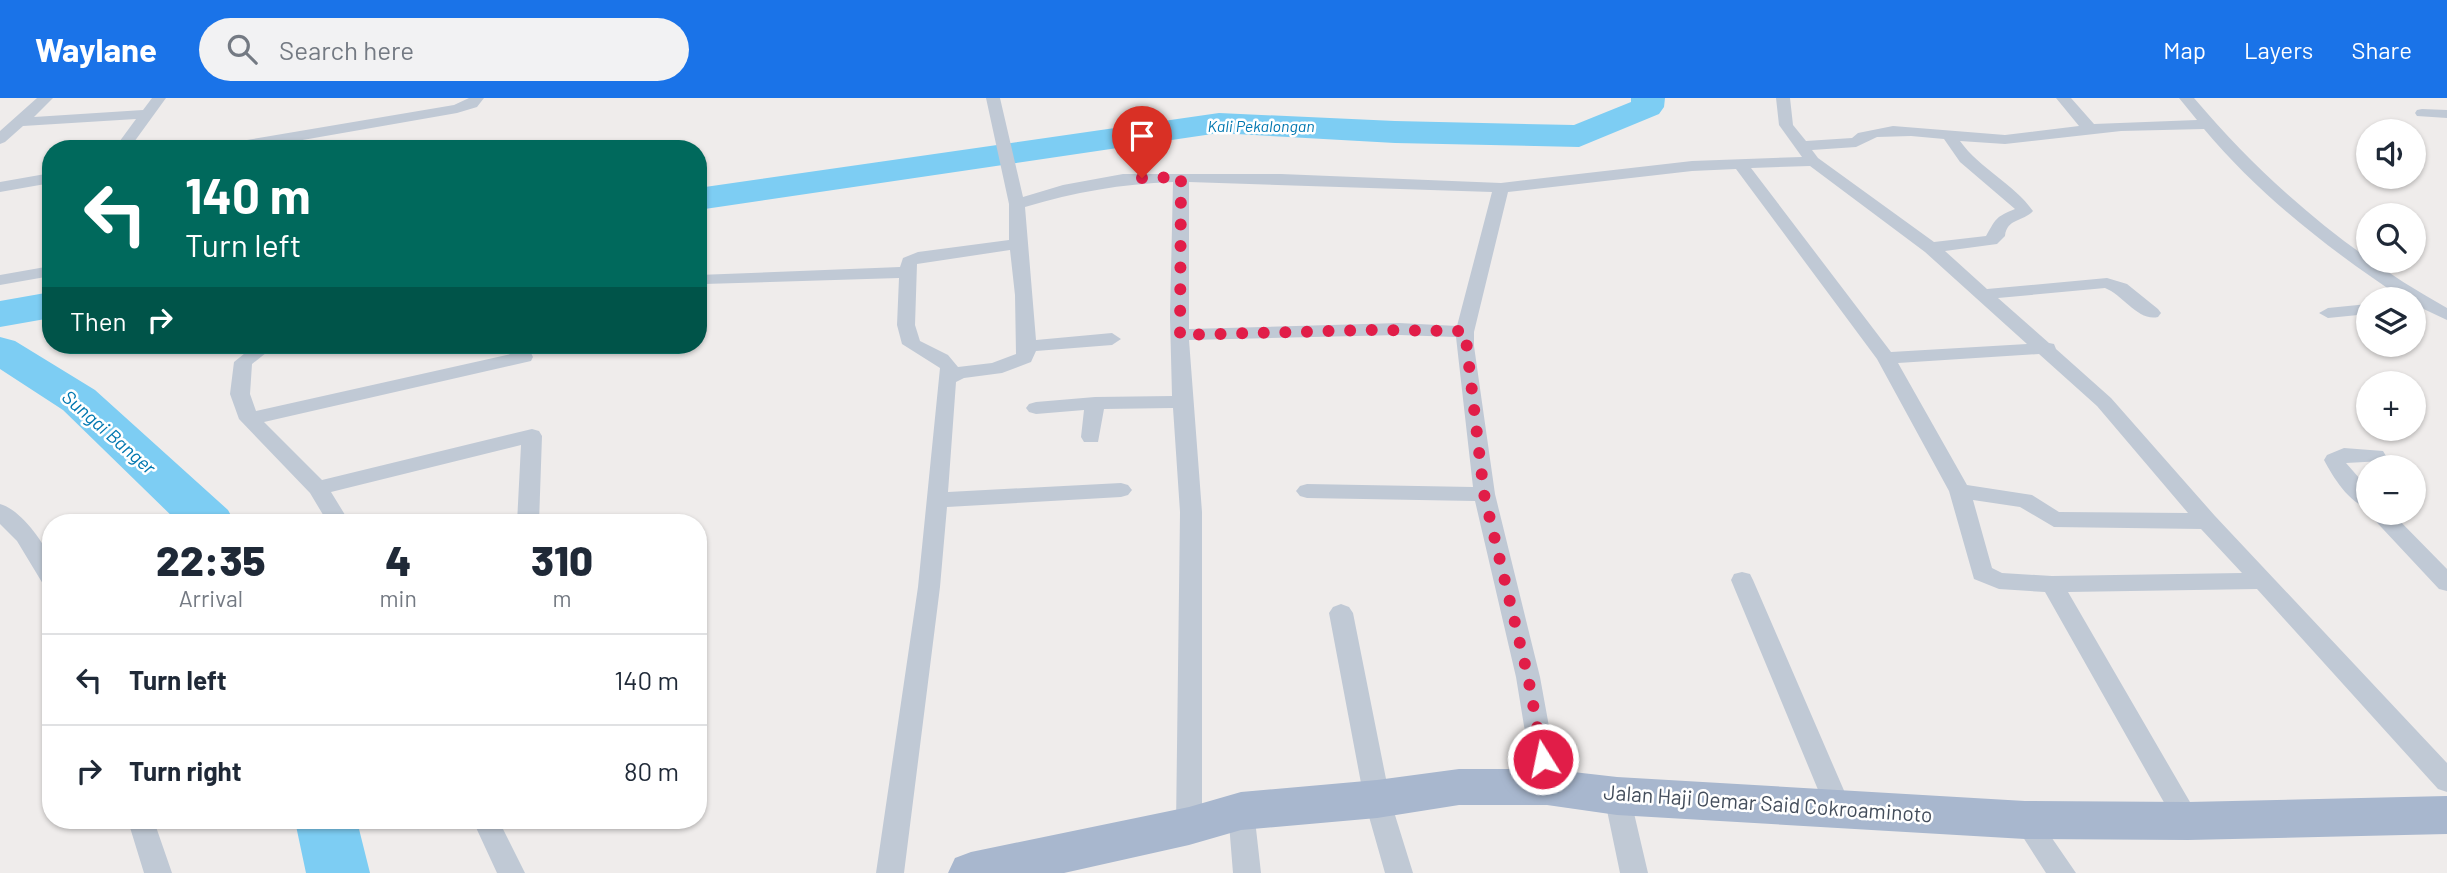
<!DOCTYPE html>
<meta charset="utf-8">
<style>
:root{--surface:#fff;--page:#f2f2f3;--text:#1f2937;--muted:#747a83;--line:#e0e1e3;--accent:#1a73e8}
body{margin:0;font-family:Barlow,sans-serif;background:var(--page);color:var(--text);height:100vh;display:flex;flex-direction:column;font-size:26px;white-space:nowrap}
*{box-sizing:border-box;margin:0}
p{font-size:23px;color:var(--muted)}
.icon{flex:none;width:38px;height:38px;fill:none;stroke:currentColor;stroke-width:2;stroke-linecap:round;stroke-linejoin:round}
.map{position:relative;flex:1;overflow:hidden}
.details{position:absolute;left:42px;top:416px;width:665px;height:315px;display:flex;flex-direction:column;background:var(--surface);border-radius:28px;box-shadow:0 2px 5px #0004}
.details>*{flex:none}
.hud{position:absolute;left:42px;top:42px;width:665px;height:214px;border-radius:28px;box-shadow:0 2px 5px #0004;background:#00695c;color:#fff;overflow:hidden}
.buttons{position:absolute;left:2356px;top:21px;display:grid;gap:14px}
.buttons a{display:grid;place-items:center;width:70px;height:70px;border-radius:50%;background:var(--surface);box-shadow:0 2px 5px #0004;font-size:35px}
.pin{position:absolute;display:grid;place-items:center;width:60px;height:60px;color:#fff;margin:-72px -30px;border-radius:50% 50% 50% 0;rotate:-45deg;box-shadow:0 0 7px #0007}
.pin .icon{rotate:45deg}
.me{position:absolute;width:77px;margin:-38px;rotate:350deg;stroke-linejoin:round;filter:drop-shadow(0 0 5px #0008)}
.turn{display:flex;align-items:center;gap:24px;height:147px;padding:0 28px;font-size:32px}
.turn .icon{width:91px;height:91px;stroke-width:2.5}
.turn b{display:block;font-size:49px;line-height:60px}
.then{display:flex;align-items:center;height:66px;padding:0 28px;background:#0003;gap:14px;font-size:26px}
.eta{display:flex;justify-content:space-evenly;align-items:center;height:119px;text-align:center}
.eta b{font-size:42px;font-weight:800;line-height:49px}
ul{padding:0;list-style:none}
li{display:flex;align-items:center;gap:21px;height:91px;padding:0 28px;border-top:2px solid var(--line)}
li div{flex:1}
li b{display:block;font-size:26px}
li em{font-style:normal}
header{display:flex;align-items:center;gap:42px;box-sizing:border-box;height:98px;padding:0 35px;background:var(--accent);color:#fff}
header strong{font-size:33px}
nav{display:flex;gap:38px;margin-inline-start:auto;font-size:24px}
.search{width:490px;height:63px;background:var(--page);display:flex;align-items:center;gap:18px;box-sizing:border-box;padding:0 24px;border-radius:38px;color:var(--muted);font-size:26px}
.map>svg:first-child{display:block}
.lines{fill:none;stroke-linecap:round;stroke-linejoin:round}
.river{fill:#7dcdf3;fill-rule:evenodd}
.minor{fill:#c0c9d5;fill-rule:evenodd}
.primary{fill:#a8b7ce;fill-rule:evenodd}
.route{stroke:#e11d48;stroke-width:12;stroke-dasharray:0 21.6}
.labels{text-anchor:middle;stroke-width:5;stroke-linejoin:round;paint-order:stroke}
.far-water-label{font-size:16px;font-style:italic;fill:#0077b0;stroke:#fff}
.water-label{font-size:19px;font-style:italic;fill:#0077b0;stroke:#fff}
.near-street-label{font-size:21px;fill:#434d5b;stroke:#fff}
</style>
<header>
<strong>Waylane</strong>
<div class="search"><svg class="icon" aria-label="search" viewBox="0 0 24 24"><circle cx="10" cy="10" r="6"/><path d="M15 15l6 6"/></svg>Search here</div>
<nav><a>Map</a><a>Layers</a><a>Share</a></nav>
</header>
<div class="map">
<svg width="2447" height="775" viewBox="0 0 2447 775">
<rect width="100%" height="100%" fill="#efeceb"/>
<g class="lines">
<path class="river" d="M1631 0H1665L1664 9 1659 16 1579 49 1395 45 1219 35 698 112V90L1219 15 1395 23 1574 27 1631 4Z
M51 194V220L0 229V203Z
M0 239 15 243 95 292 228 412 235 425H179L63 312 0 271Z
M295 723H357L370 775H306Z"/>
<path class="minor" d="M37 0H53L34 19 143 12 152 0H166L129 51H114L136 21 23 28 5 44 0 46V33Z
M469 0H484L477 9 457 15 251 51H216L223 46 454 7Z
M986 0H1000L1023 99 1063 87 1123 76H1281L1501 85 1692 63 1802 59 1779 27 1776 0H1790L1793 27 1806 43 1852 40 1858 35 1893 28 2005 37 2079 28 2056 0H2071L2094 26 2197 22 2179 0H2194C2266 85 2350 156 2447 210V222L2413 206V201H2404C2331 153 2260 98 2204 31L2121 33 2005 46 1960 43C1980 71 2013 85 2033 113 2023 124 2007 120 2005 138L1997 146 1945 153 1987 191 2107 180 2127 186 2158 211 2161 215 2158 219C2139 224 2123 197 2105 190L1998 200 2049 245 2054 246 2056 251 2111 300 2215 418 2447 665V694L2438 691 2257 491 2068 494 2201 723 2197 731 2188 735 2179 731 2045 494 1999 491 1974 481 1949 393 1877 261 1736 71 1692 73 1508 94 1474 234V248L1495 396 1540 579 1560 689 1556 697 1547 700 1538 697 1534 689 1516 579 1475 403 1307 400 1300 398 1296 393 1300 388 1307 386 1473 389 1456 239 1399 237 1189 242 1202 414V728L1198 736 1189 740 1180 736 1176 728 1180 414 1173 310 1104 311 1098 344H1084L1081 339 1084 312 1036 316 1029 314 1026 310 1029 306 1036 304 1095 299 1172 298 1170 219 1173 84C1121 86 1075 94 1025 109L1036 242 1112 235 1121 241 1112 247 1036 253 1031 264 1002 275 964 280 956 284 948 394 1121 385 1128 387 1132 392 1128 397 1121 399 947 409 940 489 904 775H876L918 489 940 270 902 246 897 227 899 180 704 186 698 185V177L900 169 903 160 918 154 1009 142V106ZM1911 38 1944 41 1960 64 2015 111C1995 119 1996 121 1986 138L1934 144 1818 60 1812 52 1856 49 1877 39ZM1810 68 1925 154 2027 246 1891 254 1751 70ZM1189 84 1492 94 1457 228 1399 225 1189 231ZM1010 152 1015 197 1016 256 992 265 958 269 948 257 920 243 915 227 917 166ZM2039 256 2097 308 2188 415 2059 414 2032 397 1967 387 1898 265ZM1973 402 2020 409 2054 429 2201 431 2242 475 2052 478 2002 475 1992 470Z
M2422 11 2447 12V20L2417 18 2415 15 2417 12Z
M51 75V85L0 94V84Z
M51 168V178L0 187V177Z
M2368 206V216L2328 220 2319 215 2328 210Z
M255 247H276L252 266 250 296 256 313 524 253 531 255 533 259 531 263 264 324 322 382 532 331 539 333 542 338 539 425H517L521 347 331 394 350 425H328L310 395 239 321 230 296 234 264Z
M2344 350 2383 353 2386 358 2383 363 2346 365 2368 390V410C2349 405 2333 379 2324 362L2327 357Z
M0 406C19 411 42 441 50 460 53 467 51 480 51 488L43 486 17 443 0 426Z
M2368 415H2392L2447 471V493L2439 491Z
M1742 474 1750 476 1753 482 1852 711 1848 719 1839 722 1830 719 1826 711 1731 482 1734 476Z
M1341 506 1349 509 1353 515 1390 701 1413 775H1385L1364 701 1329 515 1333 509Z
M1617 687 1626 690 1630 698 1648 775H1620L1604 698 1608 690Z
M1241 702 1250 705 1254 713 1261 775H1233L1228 713 1232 705Z
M2025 710 2034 714 2076 775H2046L2012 722 2016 714Z
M128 723H154L172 775H144Z
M473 723H499L525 775H497Z"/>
<path class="primary" d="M1459 671H1547L1617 679 2025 703 2188 704 2447 698V736L2188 742 2025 741 1617 717 1547 707H1459L1377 720 1241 732 1189 747 1064 775H948L955 760 971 754 1189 709 1241 694 1377 682Z"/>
</g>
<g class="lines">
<path class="route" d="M1142 80 1181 79 1180 237 1369 232 1465 233 1484 396 1528 579 1543 661"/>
</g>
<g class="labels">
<g class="far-water-label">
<text x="1261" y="34">Kali Pekalongan</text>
</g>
<g class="water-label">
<text transform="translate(109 334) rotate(41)" y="7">Sungai Banger</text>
</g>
<g class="near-street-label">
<text transform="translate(1768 706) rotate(4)" y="7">Jalan Haji Oemar Said Cokroaminoto</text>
</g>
</g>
</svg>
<div class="buttons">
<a><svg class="icon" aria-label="sound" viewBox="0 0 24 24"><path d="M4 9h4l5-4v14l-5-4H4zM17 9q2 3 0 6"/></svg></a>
<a><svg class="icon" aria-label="search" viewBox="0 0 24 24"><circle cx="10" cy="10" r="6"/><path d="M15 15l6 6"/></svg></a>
<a><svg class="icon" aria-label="layers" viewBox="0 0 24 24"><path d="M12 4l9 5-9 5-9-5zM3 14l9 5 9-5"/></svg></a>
<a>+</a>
<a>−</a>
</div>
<div class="pin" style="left:1142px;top:80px;background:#d93025"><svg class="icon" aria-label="arrive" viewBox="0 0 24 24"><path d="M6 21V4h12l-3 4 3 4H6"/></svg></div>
<svg class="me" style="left:1543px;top:661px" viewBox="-20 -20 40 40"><circle r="17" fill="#e11d48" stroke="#fff" stroke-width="3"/><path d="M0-11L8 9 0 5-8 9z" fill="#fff"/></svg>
<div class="hud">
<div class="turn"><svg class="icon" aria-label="left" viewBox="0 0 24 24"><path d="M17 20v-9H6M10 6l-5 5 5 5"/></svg><div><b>140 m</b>Turn left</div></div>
<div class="then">Then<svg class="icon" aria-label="right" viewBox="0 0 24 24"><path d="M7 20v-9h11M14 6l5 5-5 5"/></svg></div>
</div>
<section class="details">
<div class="eta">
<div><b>22:35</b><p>Arrival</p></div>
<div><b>4</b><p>min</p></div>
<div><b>310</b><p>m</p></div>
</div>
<ul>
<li><svg class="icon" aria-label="left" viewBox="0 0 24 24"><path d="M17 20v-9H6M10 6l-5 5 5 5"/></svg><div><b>Turn left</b></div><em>140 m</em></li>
<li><svg class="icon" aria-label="right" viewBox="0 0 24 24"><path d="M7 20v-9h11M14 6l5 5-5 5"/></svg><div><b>Turn right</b></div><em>80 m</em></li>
</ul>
</section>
</div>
